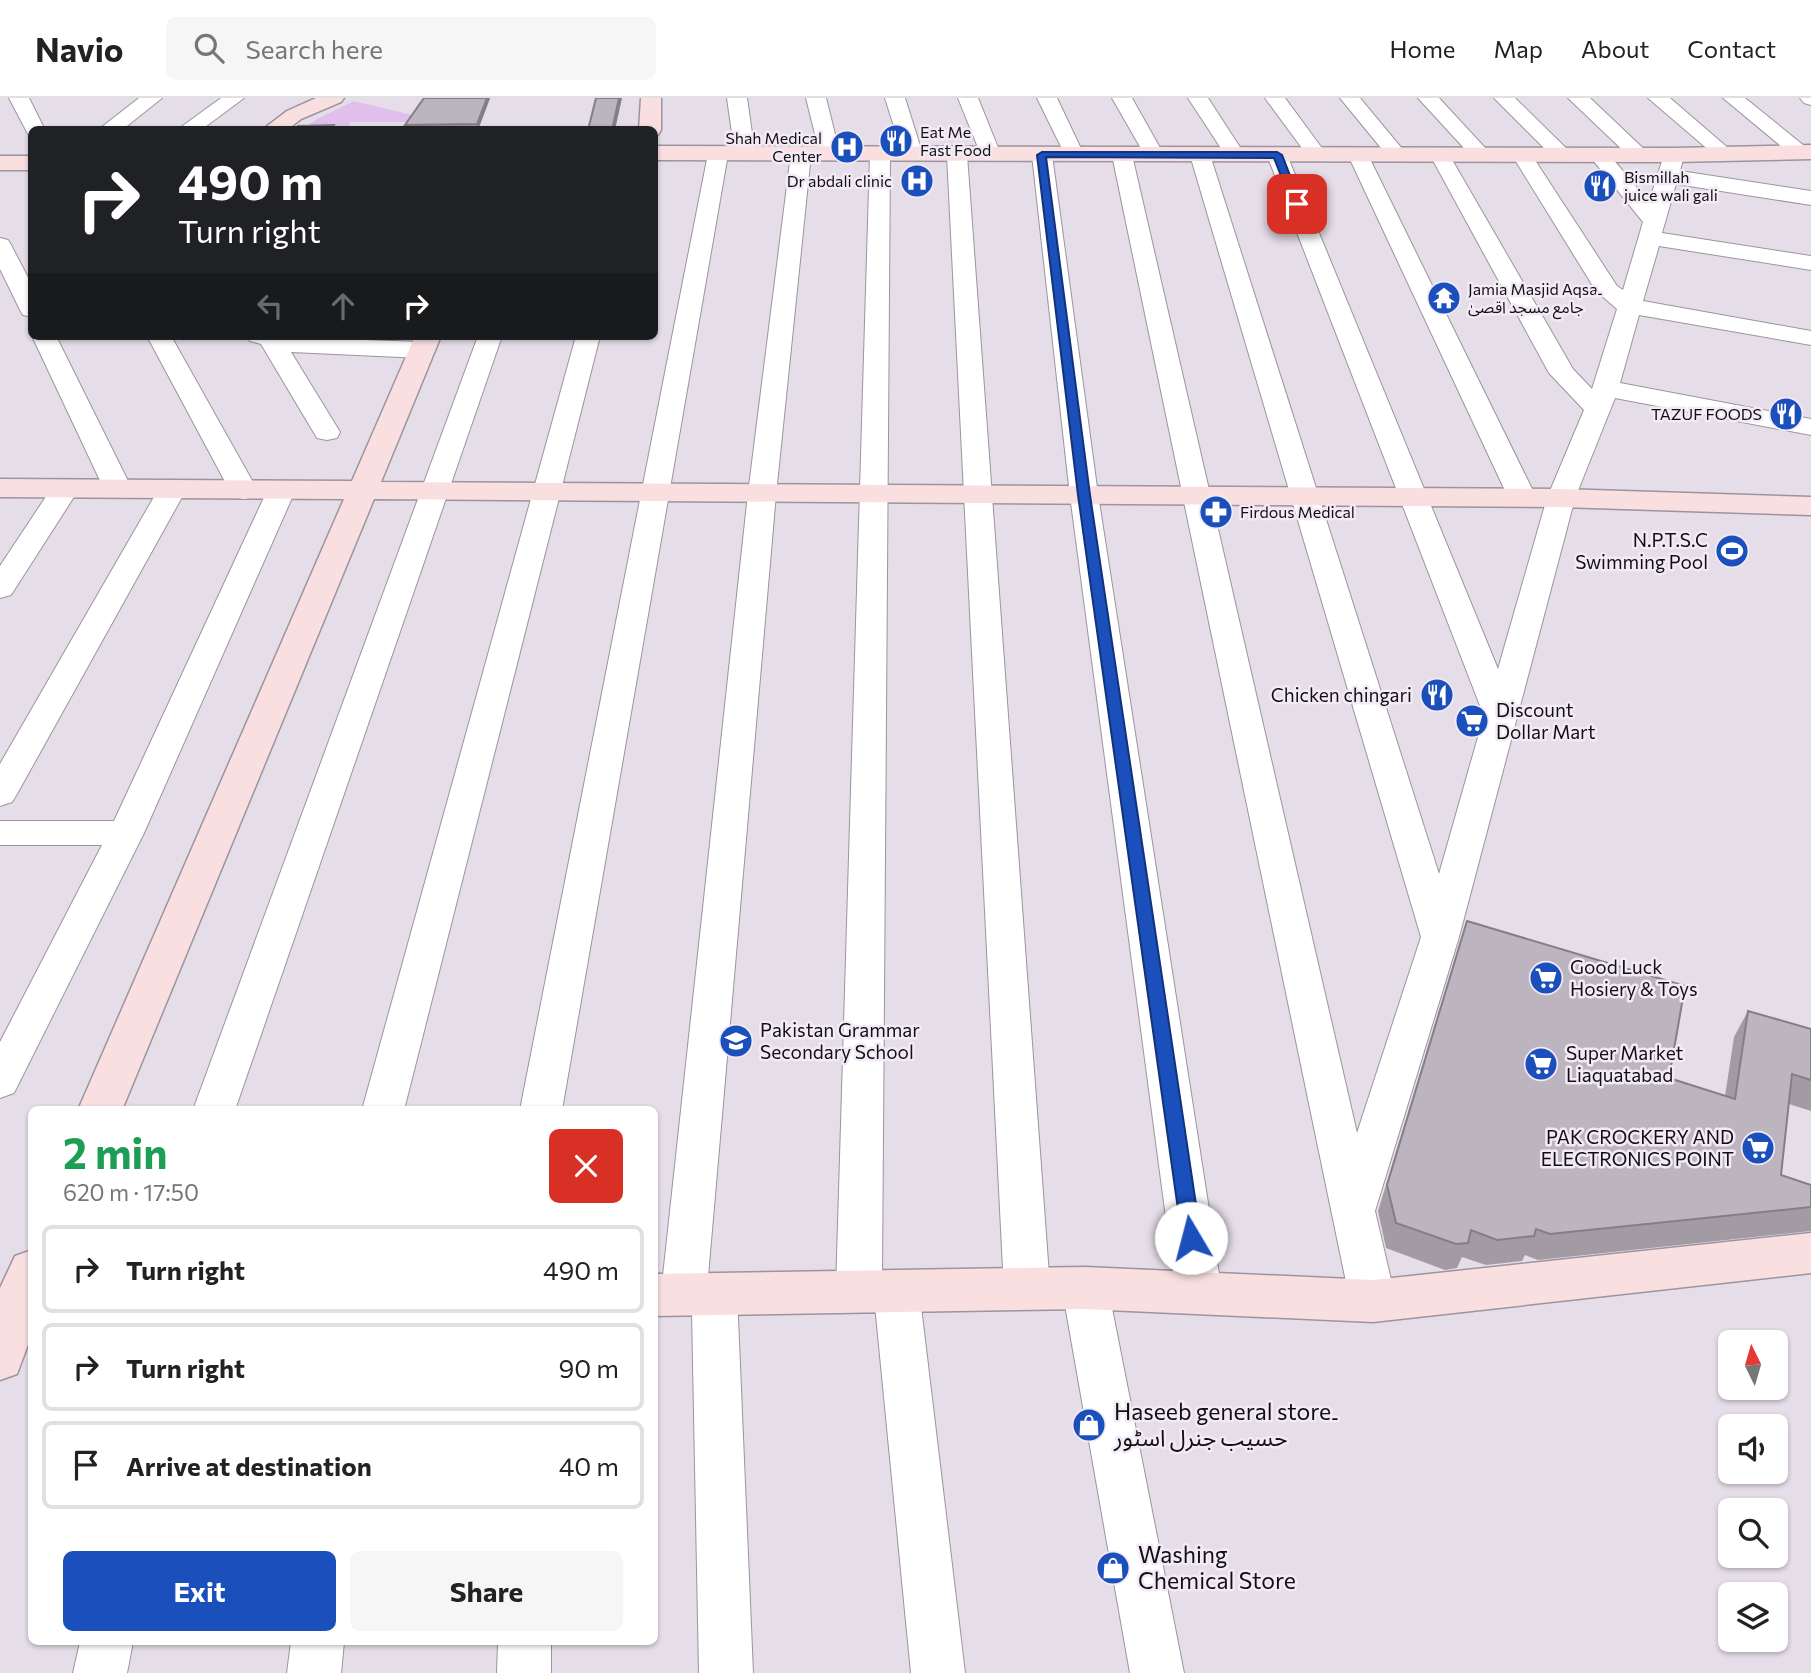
<!DOCTYPE html>
<meta charset="utf-8">
<style>
:root{--surface:#fff;--page:#f6f6f6;--text:#222;--muted:#767676;--line:#e0e0e0;--accent:#1b4fbc}
body{margin:0;font-family:Commissioner,"Noto Sans Arabic",sans-serif;background:var(--page);color:var(--text);height:100vh;display:flex;flex-direction:column;font-size:26px;white-space:nowrap}
*{box-sizing:border-box;margin:0}
p{font-size:23px;color:var(--muted)}
.icon{flex:none;width:38px;height:38px;fill:none;stroke:currentColor;stroke-width:2;stroke-linecap:round;stroke-linejoin:round}
.map{position:relative;flex:1;overflow:hidden}
.sheet{position:absolute;left:28px;top:1008px;width:630px;height:539px;display:flex;flex-direction:column;background:var(--surface);border-radius:10px;box-shadow:0 2px 5px #0004}
.sheet>*{flex:none}
.hud{position:absolute;left:28px;top:28px;width:630px;height:214px;border-radius:10px;box-shadow:0 2px 5px #0004;background:#202124;color:#fff;overflow:hidden}
.needle{width:46px;rotate:355deg}
.controls{position:absolute;left:1718px;top:1232px;display:grid;gap:14px}
.controls a{display:grid;place-items:center;width:70px;height:70px;border-radius:10px;background:var(--surface);box-shadow:0 2px 5px #0004;font-size:35px}
.pin{position:absolute;display:grid;place-items:center;width:60px;height:60px;color:#fff;margin:-30px;border-radius:14px;box-shadow:0 4px 10px #0006}
.me{position:absolute;width:77px;margin:-38px;rotate:352deg;stroke-linejoin:round;filter:drop-shadow(0 0 5px #0008)}
.turn{display:flex;align-items:center;gap:24px;height:147px;padding:0 35px;font-size:32px}
.turn .icon{width:91px;height:91px;stroke-width:2.5}
.turn b{display:block;font-size:49px;line-height:60px}
.lanes{display:flex;align-items:center;height:66px;padding:0 35px;background:#0003;justify-content:center;gap:35px;direction:ltr}
.lanes .off{opacity:.35}
.round{display:grid;place-items:center;flex:none;width:74px;height:74px;border-radius:10px;background:var(--page)}
.head{display:flex;align-items:center;justify-content:space-between;height:119px;padding:0 35px}
h1{font-size:42px;font-weight:700;line-height:52px;color:#1e9e55}
.action{display:flex;gap:14px;margin-top:auto;padding:14px 35px}
.action a{flex:1;height:80px;border-radius:10px;background:var(--accent);color:#fff;font-size:28px;font-weight:700;line-height:80px;text-align:center}
.action a+a{background:var(--page);color:var(--text)}
ul{padding:0;list-style:none}
li{display:flex;align-items:center;gap:21px;height:88px;margin:0 14px 10px;padding:0 21px;border:4px solid var(--line);border-radius:10px}
li div{flex:1}
li b{display:block;font-size:26px}
li em{font-style:normal}
header{display:flex;align-items:center;gap:42px;box-sizing:border-box;height:98px;padding:0 35px;background:var(--surface);border-bottom:2px solid var(--line)}
header strong{font-size:33px}
nav{display:flex;gap:38px;margin-inline-start:auto;font-size:24px}
.search{width:490px;height:63px;background:var(--page);display:flex;align-items:center;gap:18px;box-sizing:border-box;padding:0 24px;border-radius:10px;color:var(--muted);font-size:26px}
.map>svg:first-child{display:block}
.green{fill:#e0bfed}
.lines{fill:none;stroke-linecap:round;stroke-linejoin:round}
.street-casing{stroke:#9c949e;stroke-width:2}
.secondary-casing{stroke:#9c949e;stroke-width:3}
.street{fill:#fff;fill-rule:evenodd}
.secondary{fill:#f9dfe0;fill-rule:evenodd}
.wall{fill:#a29ba4}
.shaded-wall{fill:#847e86}
.building{fill:#bcb4bf;stroke:#847e86;stroke-width:2}
.route{fill:#1b4fbc;stroke:#12337a;stroke-width:2}
.labels{text-anchor:middle;stroke-width:5;stroke-linejoin:round;paint-order:stroke}
.far-poi-label{font-size:16px;fill:#120f13;stroke:#f2eaf5;text-anchor:start}
.poi-label{font-size:19px;fill:#120f13;stroke:#f2eaf5;text-anchor:start}
.near-poi-label{font-size:23px;fill:#120f13;stroke:#f2eaf5;text-anchor:start}
</style>
<header>
<strong>Navio</strong>
<div class="search"><svg class="icon" aria-label="search" viewBox="0 0 24 24"><circle cx="10" cy="10" r="6"/><path d="M15 15l6 6"/></svg>Search here</div>
<nav><a>Home</a><a>Map</a><a>About</a><a>Contact</a></nav>
</header>
<div class="map">
<svg width="1811" height="1575" viewBox="0 0 1811 1575">
<rect width="100%" height="100%" fill="#e5dde8"/>
<path class="green" d="M354 3 416 18 412 24H351L346 31 302 32 317 21Z"/>
<g class="lines">
<defs>
<path id="street" d="M9 0H29L45 32H32V37L28 36Z
M139 0H162L122 32H98Z
M221 0H244L201 32H177Z
M727 0H747L755 56 752 60H738L735 56Z
M806 0H826L840 56 837 60H823L820 56Z
M885 0H905L923 57 920 61H906L903 57Z
M958 0H978L1001 57 998 61H984L981 57Z
M1037 0H1057L1084 57 1081 61H1067Z
M1112 0H1132L1164 57 1161 61H1147Z
M1188 0H1208L1245 57 1242 61H1228Z
M1265 0H1285L1327 57 1324 61H1310Z
M1340 0H1360L1404 53 1407 57 1404 61H1390Z
M1418 0H1439L1488 53 1491 57 1488 61H1474Z
M1494 0H1515L1569 53 1572 57 1569 61H1555Z
M1568 0H1590L1646 53 1649 57 1646 61H1632Z
M1648 0H1670L1735 56 1732 60H1718Z
M1723 0H1745L1808 51 1811 56 1801 61 1794 59Z
M1800 0H1811V7L1804 5Z
M718 50 725 52 728 56 562 1012H520L708 56 711 52Z
M801 50 808 52 811 56 776 396 708 1178 714 1176 730 1182 737 1196 753 1575H699L692 1213 684 1216 668 1210 661 1196 748 396 791 56 794 52Z
M880 51 887 53 890 57 882 1177 896 1172 912 1178 919 1192 965 1575H911L875 1207 859 1213 843 1207 836 1193 870 57 873 53Z
M957 51 964 53 967 57 1050 1191 1043 1205 1027 1211 1011 1205 1004 1191 947 57 950 53Z
M1042 51 1049 53 1052 57 1098 397 1222 1195 1215 1209 1199 1215 1183 1209 1176 1195 1070 397 1032 57 1035 53Z
M1122 51 1129 53 1132 57 1357 1035 1421 839 1190 57 1193 53H1207L1210 57 1439 776 1484 618 1267 57 1270 53H1284L1287 57 1498 571 1547 400 1584 312 1549 275 1430 57 1433 53H1447L1573 271 1592 291 1617 211 1596 193 1512 57 1515 53H1529L1617 188 1623 192 1643 124 1592 61 1589 57 1592 53H1606L1649 104 1664 57 1667 53H1681L1684 57 1680 73 1811 93V107L1676 86 1662 135 1811 158V172L1659 148 1643 203 1811 233V247L1639 217 1620 285 1811 321V337L1615 300 1575 400 1459 839 1375 1113 1396 1203 1389 1217 1373 1223 1357 1217 1350 1203 1112 57 1115 53Z
M1358 51 1365 53 1368 57 1536 399 1532 405 1522 408 1512 405 1508 399 1348 57 1351 53Z
M0 140 8 142 11 147 32 187V219L23 217 20 212 0 171Z
M32 238H56L132 391 128 397 118 399 108 397 104 391Z
M147 238H171L258 393 254 399 244 401 234 399 230 393Z
M247 238 422 244 431 247 435 252 431 257 422 260 291 254 340 334 337 340 327 342 317 340 261 246 250 243Z
M478 238H502L235 1012H193Z
M576 238H600L404 1012H362Z
M65 383 75 385 79 391 11 497 0 500V468L55 385Z
M172 384 182 386 186 392 17 696 12 704 0 708V666L158 392 162 386Z
M281 385 291 387 295 393 144 735 14 995 0 1000V944L102 747H0V723H114L267 393 271 387Z
M1085 1170 1101 1176 1108 1190 1184 1575H1130L1062 1190 1069 1176Z
M80 1544H133L127 1575H73Z
M291 1544H344L341 1575H287Z
M498 1544H551V1575H497Z"/>
<path id="secondary" d="M316 0H344L341 4 301 21 287 32H262L287 13Z
M641 0H661V32L658 37H654V32H639Z
M1811 47V61L1674 64 654 62V48L1674 50Z
M0 58H32V72H0Z
M415 238H441L381 384 1561 391 1811 399V417L1561 409 374 401 122 1012H78L344 401 0 399V381L352 383Z
M1811 1135V1175L1373 1224 1085 1211 654 1218V1176L1085 1169 1373 1182Z
M32 1152V1236L17 1276 0 1282V1190L15 1158Z"/>
</defs>
<use href="#street" class="street-casing"/>
<use href="#secondary" class="secondary-casing"/>
<use href="#street" class="street"/>
<use href="#secondary" class="secondary"/>
</g>
<path class="wall" d="M424 0H490L478 32H406L405 27Z
M1467 823 1669 980 1725 998 1734 939 1748 913 1811 931V1013L1789 1006 1781 1077 1811 1087V1133L1538 1162 1525 1157 1522 1163 1486 1167 1462 1159 1457 1170 1445 1172 1386 1150 1378 1113Z"/>
<path class="shaded-wall" d="M487 0H490L478 32 477 26Z
M619 0H622L615 32H612Z"/>
<path class="building" d="M424 0H487L477 26 405 27Z
M596 0H619L612 32H588Z
M334 27 332 32H297L298 28Z
M1467 823 1685 888 1669 980 1735 1001 1748 913 1811 931V982L1792 976 1781 1077 1811 1087V1109L1550 1136 1536 1131 1534 1138 1497 1142 1471 1132 1468 1145 1456 1146 1396 1125 1387 1087Z"/>
<path class="route" d="M1042 54H1277L1282 57 1301 106 1297 109 1292 106 1274 60 1046 59 1090 397 1201 1140 1198 1146 1191 1148 1185 1146 1182 1140 1078 397 1037 57Z"/>
<defs>
<symbol id="restaurant-disc" viewBox="-11 -11 22 22"><circle r="9.5" fill="#1b4fbc" stroke="#f2eaf5"/><path d="M-5-6h1v4h1v-4h1v4h1v-4h1v5L-1.5 .5V6h-2V.5L-5-1ZM5-6V6H3V1.5H1.5Q1.5-4 5-6Z" fill="#fff"/></symbol>
<symbol id="hospital-disc" viewBox="-11 -11 22 22"><circle r="9.5" fill="#1b4fbc" stroke="#f2eaf5"/><path d="M-5-5h3v3.5h4V-5h3V5h-3V1.5h-4V5h-3Z" fill="#fff"/></symbol>
<symbol id="temple-disc" viewBox="-11 -11 22 22"><circle r="9.5" fill="#1b4fbc" stroke="#f2eaf5"/><path d="M0-6L5-2H3V0L6.5 2.5H4V6H1.5V3h-3V6H-4V2.5H-6.5L-3 0V-2H-5Z" fill="#fff"/></symbol>
<symbol id="pharmacy-disc" viewBox="-11 -11 22 22"><circle r="9.5" fill="#1b4fbc" stroke="#f2eaf5"/><path d="M-2-6h4v4h4v4h-4v4h-4v-4h-4v-4h4Z" fill="#fff"/></symbol>
<symbol id="stadium-disc" viewBox="-11 -11 22 22"><circle r="9.5" fill="#1b4fbc" stroke="#f2eaf5"/><path d="M0-5a6.5 5 0 1 0 0 10a6.5 5 0 1 0 0-10ZM-3.5-1.8h7v3.6h-7Z" fill="#fff"/></symbol>
<symbol id="supermarket-disc" viewBox="-11 -11 22 22"><circle r="9.5" fill="#1b4fbc" stroke="#f2eaf5"/><path d="M-6-5.5h2.5l.6 2H6L4.5 2H-2.5L-4.4-4H-6ZM-1.5 3.2a1.3 1.3 0 1 0 .1 0ZM3 3.2a1.3 1.3 0 1 0 .1 0Z" fill="#fff"/></symbol>
<symbol id="school-disc" viewBox="-11 -11 22 22"><circle r="9.5" fill="#1b4fbc" stroke="#f2eaf5"/><path d="M0-5L7-2L0 1L-7-2ZM-4 1L0 2.5L4 1V4Q0 6-4 4Z" fill="#fff"/></symbol>
<symbol id="shop-disc" viewBox="-11 -11 22 22"><circle r="9.5" fill="#1b4fbc" stroke="#f2eaf5"/><path d="M-5-2.5h2.3a2.7 3.5 0 0 1 5.4 0H5L5.5 6h-11ZM-1.5-2.5h3a1.5 2.3 0 0 0-3 0Z" fill="#fff"/></symbol>
</defs>
<g fill-rule="evenodd">
<use href="#restaurant-disc" x="877" y="24" width="38" height="38"/>
<use href="#hospital-disc" x="828" y="30" width="38" height="38"/>
<use href="#hospital-disc" x="898" y="64" width="38" height="38"/>
<use href="#restaurant-disc" x="1581" y="69" width="38" height="38"/>
<use href="#temple-disc" x="1425" y="181" width="38" height="38"/>
<use href="#restaurant-disc" x="1767" y="297" width="38" height="38"/>
<use href="#pharmacy-disc" x="1197" y="395" width="38" height="38"/>
<use href="#stadium-disc" x="1713" y="434" width="38" height="38"/>
<use href="#restaurant-disc" x="1418" y="578" width="38" height="38"/>
<use href="#supermarket-disc" x="1453" y="604" width="38" height="38"/>
<use href="#supermarket-disc" x="1527" y="861" width="38" height="38"/>
<use href="#school-disc" x="717" y="924" width="38" height="38"/>
<use href="#supermarket-disc" x="1522" y="947" width="38" height="38"/>
<use href="#supermarket-disc" x="1739" y="1031" width="38" height="38"/>
<use href="#shop-disc" x="1070" y="1308" width="38" height="38"/>
<use href="#shop-disc" x="1094" y="1451" width="38" height="38"/>
</g>
<g class="labels">
<g class="far-poi-label">
<text x="920" y="40">Eat Me<tspan x="920" dy="18">Fast Food</tspan></text>
<text x="822" y="46" text-anchor="end">Shah Medical<tspan x="822" dy="18">Center</tspan></text>
<text x="1624" y="85">Bismillah<tspan x="1624" dy="18">juice wali gali</tspan></text>
<text x="892" y="89" text-anchor="end">Dr abdali clinic</text>
<text x="1468" y="197">Jamia Masjid Aqsa۔<tspan x="1468" dy="18">جامع مسجد اقصیٰ</tspan></text>
<text x="1762" y="322" text-anchor="end">TAZUF FOODS</text>
<text x="1240" y="420">Firdous Medical</text>
</g>
<g class="poi-label">
<text x="1708" y="449" text-anchor="end">N.P.T.S.C<tspan x="1708" dy="22">Swimming Pool</tspan></text>
<text x="1412" y="604" text-anchor="end">Chicken chingari</text>
<text x="1496" y="619">Discount<tspan x="1496" dy="22">Dollar Mart</tspan></text>
<text x="1570" y="876">Good Luck<tspan x="1570" dy="22">Hosiery &amp; Toys</tspan></text>
<text x="760" y="939">Pakistan Grammar<tspan x="760" dy="22">Secondary School</tspan></text>
<text x="1566" y="962">Super Market<tspan x="1566" dy="22">Liaquatabad</tspan></text>
<text x="1734" y="1046" text-anchor="end">PAK CROCKERY AND<tspan x="1734" dy="22">ELECTRONICS POINT</tspan></text>
</g>
<g class="near-poi-label">
<text x="1114" y="1322">Haseeb general store۔<tspan x="1114" dy="26">حسیب جنرل اسٹور</tspan></text>
<text x="1138" y="1465">Washing<tspan x="1138" dy="26">Chemical Store</tspan></text>
</g>
</g>
</svg>
<div class="controls">
<a><svg class="needle" viewBox="-14 -14 28 28"><path d="M0-13l5 13h-10z" fill="#e53935"/><path d="M0 13l5-13h-10z" fill="#767676"/></svg></a>
<a><svg class="icon" aria-label="sound" viewBox="0 0 24 24"><path d="M4 9h4l5-4v14l-5-4H4zM17 9q2 3 0 6"/></svg></a>
<a><svg class="icon" aria-label="search" viewBox="0 0 24 24"><circle cx="10" cy="10" r="6"/><path d="M15 15l6 6"/></svg></a>
<a><svg class="icon" aria-label="layers" viewBox="0 0 24 24"><path d="M12 4l9 5-9 5-9-5zM3 14l9 5 9-5"/></svg></a>
</div>
<div class="pin" style="left:1297px;top:106px;background:#d93025"><svg class="icon" aria-label="arrive" viewBox="0 0 24 24"><path d="M6 21V4h12l-3 4 3 4H6"/></svg></div>
<svg class="me" style="left:1191px;top:1140px" viewBox="-20 -20 40 40"><circle r="19" fill="#fff"/><path d="M0-13L10 11 0 6-10 11z" fill="#1b4fbc"/></svg>
<div class="hud">
<div class="turn"><svg class="icon" aria-label="right" viewBox="0 0 24 24"><path d="M7 20v-9h11M14 6l5 5-5 5"/></svg><div><b>490 m</b>Turn right</div></div>
<div class="lanes"><svg class="icon off" aria-label="left" viewBox="0 0 24 24"><path d="M17 20v-9H6M10 6l-5 5 5 5"/></svg><svg class="icon off" aria-label="ahead" viewBox="0 0 24 24"><path d="M12 20V5M6 11l6-6 6 6"/></svg><svg class="icon" aria-label="right" viewBox="0 0 24 24"><path d="M7 20v-9h11M14 6l5 5-5 5"/></svg></div>
</div>
<section class="sheet">
<div class="head"><div><h1>2 min</h1><p>620 m · 17:50</p></div><a class="round" style="background:#d93025;color:#fff"><svg class="icon" aria-label="close" viewBox="0 0 24 24"><path d="M6 6l12 12M18 6L6 18"/></svg></a></div>
<ul>
<li><svg class="icon" aria-label="right" viewBox="0 0 24 24"><path d="M7 20v-9h11M14 6l5 5-5 5"/></svg><div><b>Turn right</b></div><em>490 m</em></li>
<li><svg class="icon" aria-label="right" viewBox="0 0 24 24"><path d="M7 20v-9h11M14 6l5 5-5 5"/></svg><div><b>Turn right</b></div><em>90 m</em></li>
<li><svg class="icon" aria-label="arrive" viewBox="0 0 24 24"><path d="M6 21V4h12l-3 4 3 4H6"/></svg><div><b>Arrive at destination</b></div><em>40 m</em></li>
</ul>
<div class="action"><a>Exit</a><a>Share</a></div>
</section>
</div>
